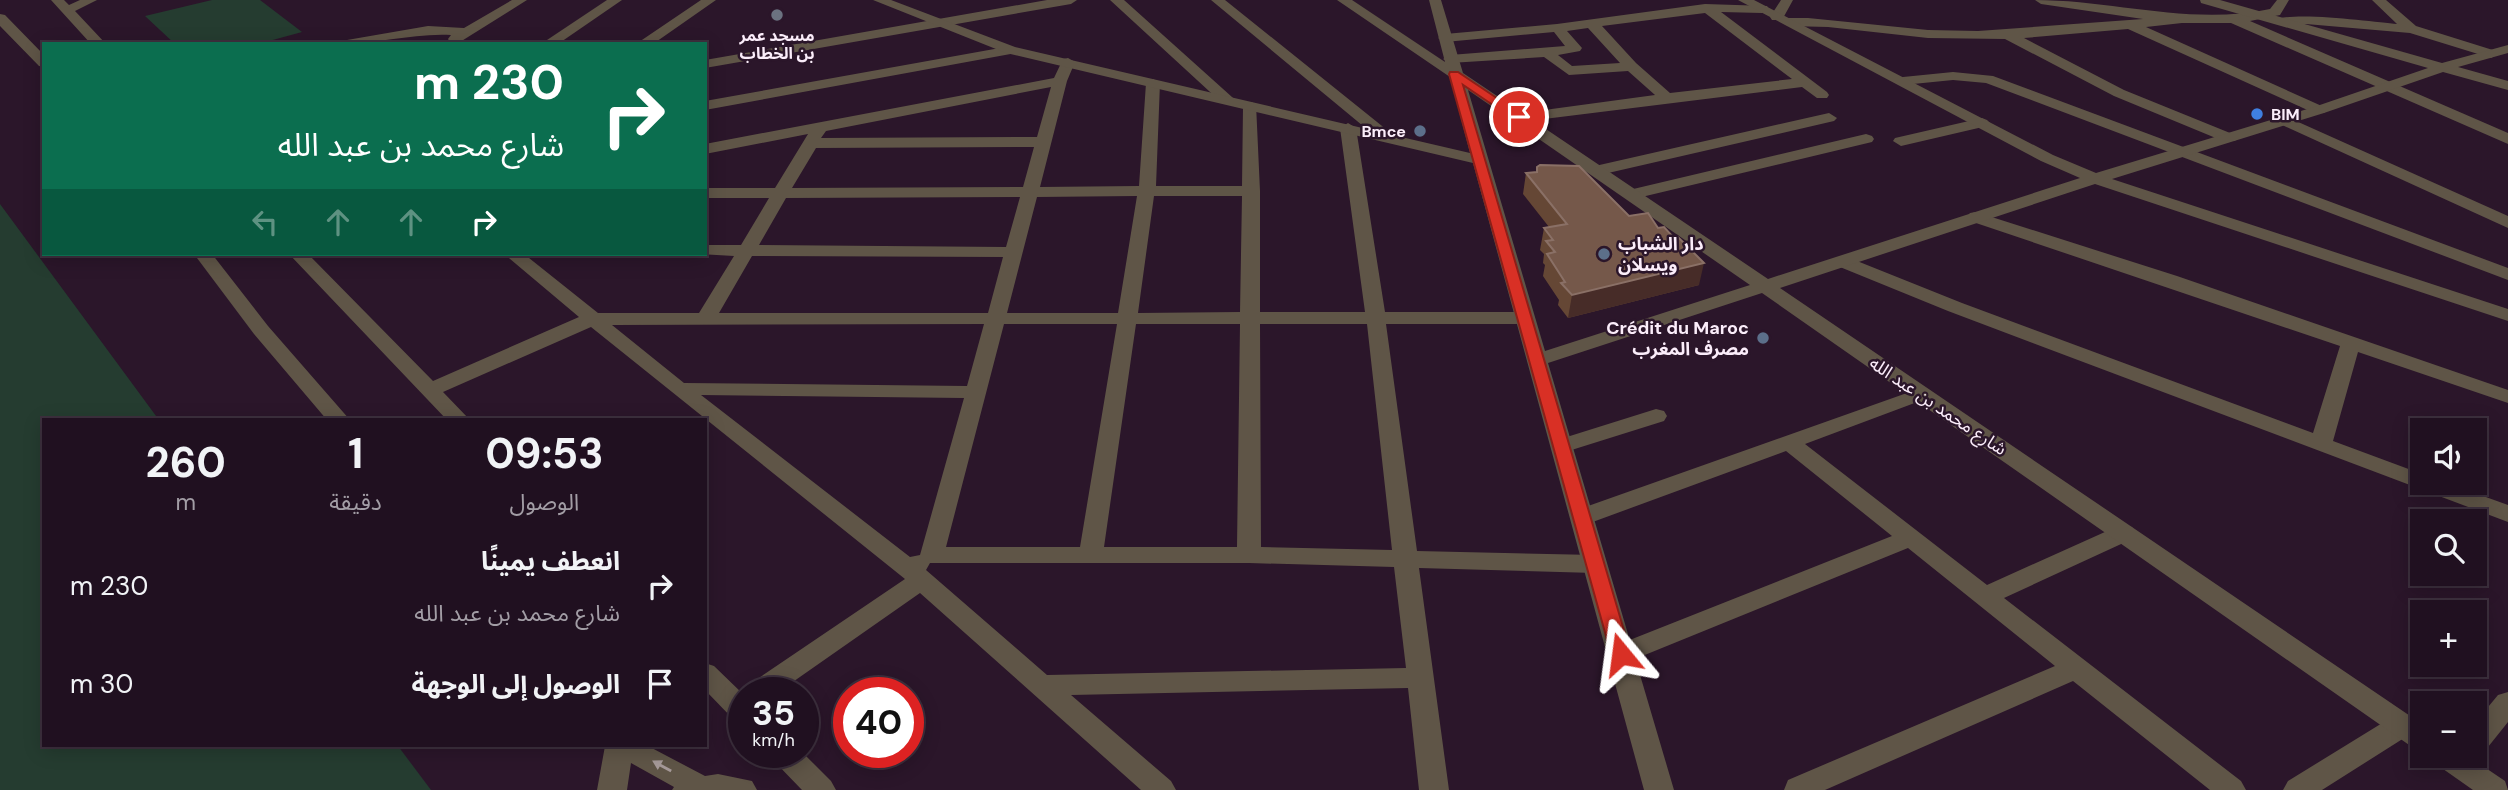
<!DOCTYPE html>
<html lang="ar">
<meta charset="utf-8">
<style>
:root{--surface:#201020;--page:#2d1e2d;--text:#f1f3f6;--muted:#a29da5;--line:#3d303e}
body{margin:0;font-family:"DM Sans","Noto Sans Arabic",sans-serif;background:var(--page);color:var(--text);direction:rtl;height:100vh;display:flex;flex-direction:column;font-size:26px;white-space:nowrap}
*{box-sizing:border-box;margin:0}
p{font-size:23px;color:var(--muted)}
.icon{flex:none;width:38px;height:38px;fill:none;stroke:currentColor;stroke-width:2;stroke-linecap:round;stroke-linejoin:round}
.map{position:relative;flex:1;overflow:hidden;direction:ltr}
.side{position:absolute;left:42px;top:418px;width:665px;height:329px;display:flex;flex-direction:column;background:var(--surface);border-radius:0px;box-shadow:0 4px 18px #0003,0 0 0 2px var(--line);direction:rtl}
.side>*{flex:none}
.banner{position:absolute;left:42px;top:42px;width:665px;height:214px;border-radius:0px;box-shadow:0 4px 18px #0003,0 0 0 2px var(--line);direction:rtl;background:#0b6e4f;color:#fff;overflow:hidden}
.tools{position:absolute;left:2410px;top:418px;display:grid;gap:14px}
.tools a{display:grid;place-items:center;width:77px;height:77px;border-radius:0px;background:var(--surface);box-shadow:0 4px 18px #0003,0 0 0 2px var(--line);font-size:35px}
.speed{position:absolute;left:728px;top:677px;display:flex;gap:14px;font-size:35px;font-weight:700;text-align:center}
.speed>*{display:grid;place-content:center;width:91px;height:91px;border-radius:50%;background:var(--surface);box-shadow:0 4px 18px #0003,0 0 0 2px var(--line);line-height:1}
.speed small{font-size:18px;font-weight:400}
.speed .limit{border:10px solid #d22;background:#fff;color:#111}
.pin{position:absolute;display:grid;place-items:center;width:60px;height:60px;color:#fff;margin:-30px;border:4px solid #fff;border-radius:50%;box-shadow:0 2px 7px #0007}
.me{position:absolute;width:77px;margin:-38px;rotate:344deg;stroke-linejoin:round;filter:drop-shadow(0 0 5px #0008)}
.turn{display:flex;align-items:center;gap:24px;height:147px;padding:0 28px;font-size:32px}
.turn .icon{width:91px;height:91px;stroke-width:2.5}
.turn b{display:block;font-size:49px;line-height:60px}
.lanes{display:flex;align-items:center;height:66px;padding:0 28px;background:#0003;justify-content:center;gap:35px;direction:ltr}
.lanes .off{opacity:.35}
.eta{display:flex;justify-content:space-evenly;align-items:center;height:119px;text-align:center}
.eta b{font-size:42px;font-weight:700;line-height:49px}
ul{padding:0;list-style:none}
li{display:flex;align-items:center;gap:21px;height:98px;padding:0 28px}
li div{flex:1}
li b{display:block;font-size:26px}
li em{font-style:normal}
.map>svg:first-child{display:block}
.green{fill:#253c30}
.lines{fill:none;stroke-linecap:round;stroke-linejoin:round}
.minor{fill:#5f5547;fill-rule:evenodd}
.tertiary{fill:#5f5547;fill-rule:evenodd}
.wall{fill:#654735}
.shaded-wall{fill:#472c28}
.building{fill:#75584a;stroke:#8a7066;stroke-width:2}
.oneway{fill:#a59998}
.route{fill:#d93025;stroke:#8d1f18;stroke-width:2}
.worship-dot{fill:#6b7280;stroke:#2b162a;stroke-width:2.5}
.shop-dot{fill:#3f7fe0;stroke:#2b162a;stroke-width:2.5}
.service-dot{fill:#5c6f8a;stroke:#2b162a;stroke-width:2.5}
.labels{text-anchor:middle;stroke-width:5;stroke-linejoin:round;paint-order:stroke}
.far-poi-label{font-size:16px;font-weight:bold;fill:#fbedfa;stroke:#2b162a}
.poi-label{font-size:18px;font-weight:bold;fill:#fbedfa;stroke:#2b162a;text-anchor:start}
.street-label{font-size:18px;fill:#fbedfa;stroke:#2b162a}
</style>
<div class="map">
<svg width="2508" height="790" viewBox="0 0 2508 790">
<rect width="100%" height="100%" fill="#2b162a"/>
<path class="green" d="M212 0H260L302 32 258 44H175L145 16Z
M0 204 159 420H44V746H398L431 790H0Z"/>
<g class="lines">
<path class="minor" d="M51 0H64L69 5 80 0H97L75 11 106 44H91Z
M512 0H527L460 42H450L448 39 451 35C414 33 378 44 340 44L347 40 428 26 464 28Z
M607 0H622L558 44H541Z
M701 0H716L653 44H636Z
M1047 0H1077L1071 4 705 68V60Z
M1110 0H1124L1232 97 1235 100 1232 103H1222Z
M1211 0H1225L1392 134 1394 137 1392 140H1380Z
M1781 0H1793L1782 20H1772L1770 17Z
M2035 0C2114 0 2191 26 2270 9L2277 0H2289L2280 15 2250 21 2508 133V144L2231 23H2182L2146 27 2324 107 2327 110 2324 113H2314L2128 29 2024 38 2124 90 2235 135 2237 138 2235 141H2223L2114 96 2005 39 1928 38 1828 27 1788 26 1781 22 1788 18H1808L1928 30 1978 31 2143 19 2041 4Z
M2372 0H2386L2416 26 2496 51 2498 54 2491 58 2410 33 2306 24 2281 25 2274 21C2288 10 2375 22 2397 24Z
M1705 4 1767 6 1769 9 1762 13 1721 12 1827 92 1829 95 1827 98H1817L1802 87 1519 122 1514 120 1511 117 1514 114 1655 95 1628 71 1569 75 1544 57 1450 63 1443 59 1450 55 1565 46 1554 32 1445 42 1438 38 1445 34 1557 24ZM1705 13 1792 79 1670 93 1636 63 1602 26ZM1588 28 1620 63 1572 66 1558 55 1580 51 1582 48 1567 31Z
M1011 46 1018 50 1016 53 705 110V101Z
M1068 58 1075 62 1067 81 1040 187 1139 186 1146 83 1153 79 1160 83 1156 186H1242L1243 107 1251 102 1256 104 1260 191V312H1365L1340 128 1348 123 1356 128 1385 312H1525L1535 318 1525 324H1386L1417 551 1595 555 1604 558 1607 564 1604 570 1595 573 1419 568 1449 790H1419L1408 688 1071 695 1171 781 1176 790H1141L920 593 777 693 744 694 747 686 905 579 591 327 443 392 470 420H447L289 254H308L433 381 579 317 504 254H524L598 313H699L734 256 699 254H705V245H741L769 198H705V188H775L808 134 705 154V144L1054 78 1063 59ZM1051 87 1037 137 821 138 826 131ZM1034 147 1023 187 792 188 816 148ZM1137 196 1118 313H1007L1037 197ZM1154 196H1242L1240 312 1138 313ZM1020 197 1006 247 759 245 786 198ZM752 256 1003 257 988 313H719ZM984 324 967 386 684 383 612 325ZM1004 324H1117L1080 547H946ZM1136 324H1240L1237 547H1104ZM1260 324H1367L1392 550 1261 547ZM701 395 964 398 920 555 910 557ZM930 563H1249L1394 567 1406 668 1047 675 926 570Z
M1953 72 1993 76 2508 268V280L1986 83 1953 80 1903 85 1896 81 1903 77Z
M1829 113 1837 118 1834 121 1595 176 1587 171 1595 166Z
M2285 116 2508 216V228L2280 124 2277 121 2280 118Z
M1982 118 1987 120 1990 123 1987 126 1901 146 1893 141 1895 138Z
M1866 134 1872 136 1874 139 1872 142 1629 200 1621 195 1629 190Z
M1976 212 2177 276 2508 390V403L2358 352 2333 441 2422 474V483H2447L2508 505V522L1948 311 1835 265 1832 261 1841 256 1847 257 1962 303 2313 433 2340 346 1970 221 1967 217 1970 213Z
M1921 388 1928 390 1931 394 1928 398 1805 444 1987 585 2116 527 2124 525 2132 527 2136 533 2132 539 2004 598 2241 781 2246 790H2210L2073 681 1825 790H1784L1788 780 2055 666 1908 548 1630 661 1621 664 1612 661 1608 654 1612 647 1892 536 1786 451 1590 523 1582 525 1574 523 1570 517 1574 511Z
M1656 409 1664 411 1667 416 1664 421 1562 453 1554 451 1551 446 1554 441Z
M705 663 714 666 744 695V723L734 720 705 690Z
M2508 692V722L2484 752 2474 755V724L2498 695Z
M2402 714 2412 717 2416 725 2412 733 2322 790H2283L2288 781 2392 717Z
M769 752H802L831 781 836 790H802L773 760Z"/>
<path class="tertiary" d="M873 0H891L1015 47 1470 153 1450 77 1337 0H1352L1445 62 1429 0H1441L1463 73 1768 279 2080 178 2041 161 1738 0H1754L2053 155 2096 173 2314 107 2428 68 2201 3 2200 0H2220L2442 63 2508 45V53L2458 67 2508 81V90L2443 72 2324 113 2112 179 2508 309V321L2095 184 1780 288 2422 724V750L2412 747 1762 293 1548 363 1674 790H1644L1473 163 1006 53ZM1468 90 1750 285 1545 351Z
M0 14 5 15 44 55V67L39 66 0 26Z
M194 254H212L268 326 350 420H327L254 334Z
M605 746H648L705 776 718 774 752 781 757 790H672L674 787 631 763 627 790H597Z
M2432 756H2468L2505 781 2508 790H2473L2436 764Z"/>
</g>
<path class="wall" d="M1537 167 1699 285 1568 318 1558 305 1559 300 1543 276 1545 265 1543 263 1544 254 1540 250 1544 228 1549 227 1523 194 1526 173 1536 172Z"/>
<path class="shaded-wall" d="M1704 263 1699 285 1568 318 1572 295Z"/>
<path class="building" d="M1540 165 1579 166 1629 216 1648 213 1658 228 1664 227 1673 237 1677 236 1704 263 1572 295 1561 283 1565 282 1547 254 1555 252 1546 241 1553 240 1544 228 1567 224 1526 173 1537 172V167Z"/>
<defs><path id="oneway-solid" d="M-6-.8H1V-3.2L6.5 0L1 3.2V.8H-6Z" transform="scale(1.75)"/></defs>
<use class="oneway" href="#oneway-solid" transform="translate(662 766) rotate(-151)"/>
<path class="route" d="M1450 72H1458L1525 117 1515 120 1463 85 1631 654 1628 659 1621 661 1614 659 1611 654 1449 74Z"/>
<circle class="worship-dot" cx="777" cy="15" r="7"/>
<circle class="shop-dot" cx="2257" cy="114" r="7"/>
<g class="service-dot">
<circle cx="1420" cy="131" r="7"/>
<circle cx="1604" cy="254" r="7"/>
<circle cx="1763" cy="338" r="7"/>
</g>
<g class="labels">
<g class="far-poi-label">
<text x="777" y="41">مسجد عمر<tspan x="777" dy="18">بن الخطاب</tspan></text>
<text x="2271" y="120" text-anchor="start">BIM</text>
<text x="1406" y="137" text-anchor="end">Bmce</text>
</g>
<g class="poi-label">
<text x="1618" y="250">دار الشباب<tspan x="1618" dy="21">ويسلان</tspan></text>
<text x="1749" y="334" text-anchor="end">Crédit du Maroc<tspan x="1749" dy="21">مصرف المغرب</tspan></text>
</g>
<g class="street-label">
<text transform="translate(1938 406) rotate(34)" y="6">شارع محمد بن عبد الله</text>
</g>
</g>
</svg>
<div class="tools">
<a><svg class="icon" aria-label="sound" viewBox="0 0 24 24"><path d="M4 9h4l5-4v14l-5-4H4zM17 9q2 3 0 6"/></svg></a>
<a><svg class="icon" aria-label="search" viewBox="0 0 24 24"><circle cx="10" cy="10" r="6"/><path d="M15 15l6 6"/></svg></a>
<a>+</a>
<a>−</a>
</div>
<div class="speed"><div>35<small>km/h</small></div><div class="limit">40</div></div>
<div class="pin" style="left:1519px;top:117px;background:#d93025"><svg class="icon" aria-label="arrive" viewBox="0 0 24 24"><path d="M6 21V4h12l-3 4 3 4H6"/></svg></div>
<svg class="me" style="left:1621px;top:654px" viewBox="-20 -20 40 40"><path d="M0-17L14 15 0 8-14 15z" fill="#d93025" stroke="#fff" stroke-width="4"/></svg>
<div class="banner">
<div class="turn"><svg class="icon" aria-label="right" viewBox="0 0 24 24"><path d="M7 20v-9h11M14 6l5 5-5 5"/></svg><div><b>230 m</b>شارع محمد بن عبد الله</div></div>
<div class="lanes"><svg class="icon off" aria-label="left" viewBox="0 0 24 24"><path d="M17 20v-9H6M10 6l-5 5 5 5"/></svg><svg class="icon off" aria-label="ahead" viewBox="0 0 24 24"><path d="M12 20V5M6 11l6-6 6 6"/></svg><svg class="icon off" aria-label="ahead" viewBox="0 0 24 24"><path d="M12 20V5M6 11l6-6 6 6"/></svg><svg class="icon" aria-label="right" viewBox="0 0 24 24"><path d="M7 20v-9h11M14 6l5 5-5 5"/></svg></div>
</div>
<section class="side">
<div class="eta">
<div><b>09:53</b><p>الوصول</p></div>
<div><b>1</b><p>دقيقة</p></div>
<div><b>260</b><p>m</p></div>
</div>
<ul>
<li><svg class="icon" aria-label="right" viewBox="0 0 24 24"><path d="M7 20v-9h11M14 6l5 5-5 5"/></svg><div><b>انعطف يمينًا</b><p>شارع محمد بن عبد الله</p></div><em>230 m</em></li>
<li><svg class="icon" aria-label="arrive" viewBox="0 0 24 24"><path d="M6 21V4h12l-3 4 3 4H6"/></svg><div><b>الوصول إلى الوجهة</b></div><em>30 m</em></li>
</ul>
</section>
</div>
